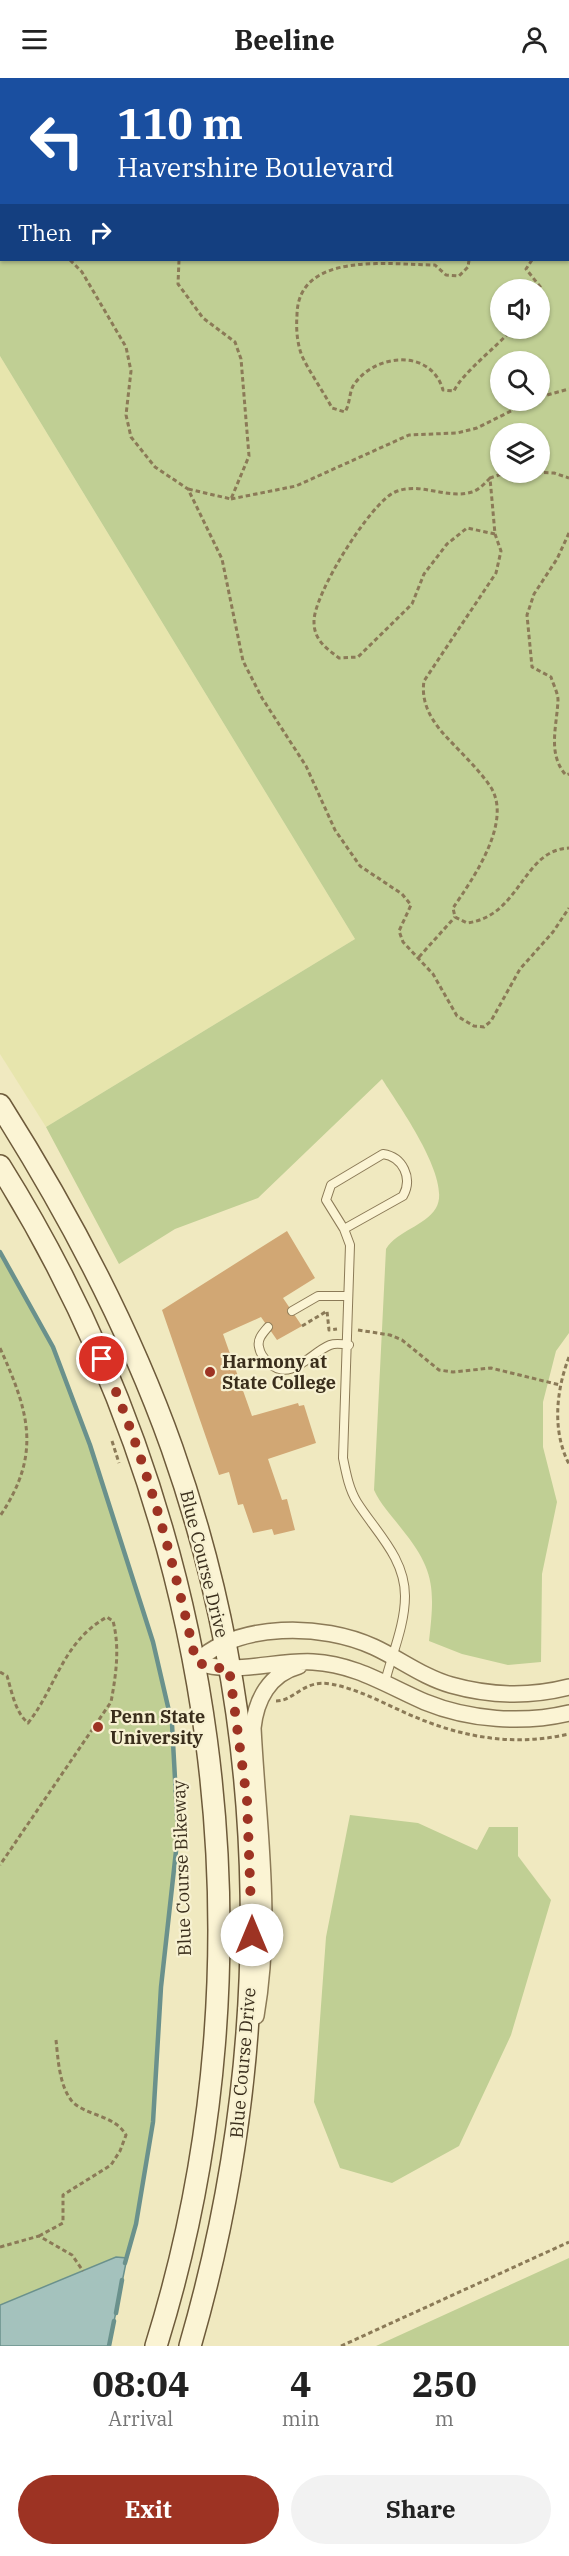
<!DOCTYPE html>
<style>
:root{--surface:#fff;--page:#f2f2f2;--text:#222;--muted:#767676;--accent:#9d3323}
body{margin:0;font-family:"IBM Plex Serif",serif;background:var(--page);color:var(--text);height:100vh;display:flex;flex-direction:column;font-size:22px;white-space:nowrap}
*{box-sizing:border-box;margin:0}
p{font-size:20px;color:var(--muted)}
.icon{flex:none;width:33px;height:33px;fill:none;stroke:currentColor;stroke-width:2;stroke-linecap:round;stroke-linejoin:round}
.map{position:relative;height:2268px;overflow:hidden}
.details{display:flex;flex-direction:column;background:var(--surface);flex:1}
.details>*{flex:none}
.banner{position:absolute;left:0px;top:0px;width:570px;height:183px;box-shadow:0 2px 4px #0004;background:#1a4fa0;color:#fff;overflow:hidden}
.buttons{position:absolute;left:490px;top:201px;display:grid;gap:12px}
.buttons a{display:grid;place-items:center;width:60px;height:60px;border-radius:50%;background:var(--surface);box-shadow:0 2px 4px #0004;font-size:30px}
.pin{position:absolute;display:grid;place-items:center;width:51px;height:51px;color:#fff;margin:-26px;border:3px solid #fff;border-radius:50%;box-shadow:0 2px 6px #0007}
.me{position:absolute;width:66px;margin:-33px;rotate:0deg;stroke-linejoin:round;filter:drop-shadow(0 0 4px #0008)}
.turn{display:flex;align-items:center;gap:21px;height:126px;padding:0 18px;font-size:27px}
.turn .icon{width:78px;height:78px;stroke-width:2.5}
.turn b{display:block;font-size:42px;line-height:51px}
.then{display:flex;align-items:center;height:57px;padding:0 18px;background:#0003;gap:12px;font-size:22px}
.eta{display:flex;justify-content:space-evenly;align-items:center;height:102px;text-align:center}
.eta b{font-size:36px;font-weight:700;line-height:42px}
.primary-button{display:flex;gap:12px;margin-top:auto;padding:12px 18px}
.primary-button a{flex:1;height:69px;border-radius:36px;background:var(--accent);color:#fff;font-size:24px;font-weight:700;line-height:69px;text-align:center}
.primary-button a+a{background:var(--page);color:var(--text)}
header{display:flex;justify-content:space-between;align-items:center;height:78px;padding:0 18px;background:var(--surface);font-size:27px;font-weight:700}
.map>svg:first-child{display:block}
.farmland{fill:#e7e5ad}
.green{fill:#c0cf94;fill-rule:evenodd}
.water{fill:#a4c2bd;stroke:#6a918c;stroke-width:1.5}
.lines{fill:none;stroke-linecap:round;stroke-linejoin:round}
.stream{stroke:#6a918c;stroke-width:4.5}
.building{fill:#d1a774}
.service-casing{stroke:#8b7a57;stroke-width:10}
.minor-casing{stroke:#8b7a57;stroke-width:18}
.secondary-casing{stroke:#6d5a3a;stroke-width:24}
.path{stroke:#8b7a57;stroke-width:3;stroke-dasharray:4.5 3;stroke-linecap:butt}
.service{stroke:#fbf4d4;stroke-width:8}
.minor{stroke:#fbf4d4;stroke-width:15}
.secondary{stroke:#fbf4d4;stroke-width:21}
.route{stroke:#9d3323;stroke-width:10;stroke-dasharray:0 18}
.poi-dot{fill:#9d3323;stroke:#f7f1d1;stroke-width:2}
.labels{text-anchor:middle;stroke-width:4.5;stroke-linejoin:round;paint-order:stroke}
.poi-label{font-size:18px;font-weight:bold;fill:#3a2e1c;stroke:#f7f1d1;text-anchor:start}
.street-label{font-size:18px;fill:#3a2e1c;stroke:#f7f1d1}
</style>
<header><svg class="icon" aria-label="menu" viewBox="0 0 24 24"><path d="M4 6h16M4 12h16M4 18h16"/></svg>Beeline<svg class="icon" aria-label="person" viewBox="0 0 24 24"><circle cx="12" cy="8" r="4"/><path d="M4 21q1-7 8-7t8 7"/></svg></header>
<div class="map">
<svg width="569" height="2268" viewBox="0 0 569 2268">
<rect width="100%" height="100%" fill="#f0e9c0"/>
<path class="farmland" d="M0 278 355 861 46 1049 0 976Z"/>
<path class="green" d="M0 0H569V1255L556 1273 543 1324V1369L557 1424 542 1496 541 1584 508 1587 462 1576 429 1563C435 1510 435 1492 401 1450 391 1437 381 1427 374 1412L386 1171C398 1152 424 1149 436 1130 453 1102 397 1025 382 1001L258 1120 175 1151 119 1186 46 1049 355 861 0 278ZM2 2H568V182H2ZM501 212H540V250H501ZM501 284H540V322H501ZM501 356H540V394H501Z
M0 1175 53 1269 90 1367 153 1564 172 1646 178 1755 161 1909 153 2044 136 2146 127 2180 116 2179 0 2227Z
M350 1737 418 1745 477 1772 489 1749H518V1778L551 1822 511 1957 459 2068 392 2105 340 2090 314 2024 326 1859Z
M569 2180V2268H376Z"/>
<path class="water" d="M116 2179 127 2180 109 2268H0V2227Z"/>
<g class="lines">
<path class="stream" d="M0 1174 53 1269 90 1367 153 1564 172 1646 178 1755 161 1909 153 2044 136 2146 125 2185
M116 2235 122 2202
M109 2268 114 2243"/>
</g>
<path class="building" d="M287 1153 315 1200 283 1220 302 1248 277 1262 261 1239 223 1256 252 1338 298 1325 299 1328 304 1327 316 1365 268 1381 282 1422 287 1421 295 1452 274 1457 272 1451 253 1455 243 1426 238 1427 229 1394 219 1397 162 1232Z"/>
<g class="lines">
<defs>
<path id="service" d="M344 1151 403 1118C413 1100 403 1079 383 1076L331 1107 326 1122 344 1151 350 1167 343 1380C346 1395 349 1411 357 1424 376 1454 405 1480 405 1518 405 1547 392 1576 385 1604
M292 1233 318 1218H348
M268 1249C263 1255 257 1261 259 1269 260 1275 264 1281 269 1285 291 1305 310 1275 330 1267 335 1265 343 1266 349 1267"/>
<path id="minor" d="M569 1609C530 1619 490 1618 451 1607 423 1599 400 1581 374 1569 322 1545 239 1544 196 1584 234 1598 274 1582 313 1584 355 1586 388 1608 425 1624 469 1642 523 1646 569 1635
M256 1938C273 1840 258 1748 253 1650 256 1622 269 1596 299 1588"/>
<path id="secondary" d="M0 1027C69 1136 129 1249 172 1370 274 1659 275 1975 190 2268
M0 1088C219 1438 279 1874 156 2268"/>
</defs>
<use href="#service" class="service-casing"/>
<use href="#minor" class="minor-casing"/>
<use href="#secondary" class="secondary-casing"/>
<path class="path" d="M78 0 79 2
M186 0 188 2
M150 2 151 0
M232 2 234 0
M0 12H2
M0 81 2 84
M568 150 569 149
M70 182 82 194 126 269 131 293 126 337 131 359 155 389 188 411 222 481 243 583 262 620 306 688 335 752 360 788 402 816 411 827 399 853 403 864 433 896 457 938 474 948 484 949 491 943 520 891 553 854 569 830
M179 182 178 206 203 240 235 264 241 281 249 378 231 421 188 411
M469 182 468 189 459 198 446 197 435 187C391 187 298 172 297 237 296 251 297 265 302 278 310 295 323 313 332 330L345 334C350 326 349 316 353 308 374 275 431 270 443 312L454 313C462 295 498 268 513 250
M532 182 526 191 542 211 540 220
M540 319 569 311
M508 394 490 400 495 456 501 473 496 495 424 603C421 622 429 638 441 653 457 671 476 688 490 708 514 743 472 802 453 830L455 839 467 845C521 838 522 772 569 770
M529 394 554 395 569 400
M490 400C485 405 479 412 472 414 446 422 421 403 395 414 371 424 313 517 314 544 314 562 326 570 339 580L358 579 412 526 424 496 447 466 467 450 495 456
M231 421 296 408 409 357 457 355 477 350 533 322
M569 455 557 481 534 516 527 537 532 589 551 599C553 606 558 615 558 622 557 648 547 676 566 697L569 696
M419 879 455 839
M302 1248 327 1233 329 1252 337 1251
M358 1252 390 1257 402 1262 439 1292 453 1294 491 1290 560 1307
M0 1270C29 1334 42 1376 0 1438
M569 1279C556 1313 552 1353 569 1386
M112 1363 119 1385
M0 1594 7 1598C12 1614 15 1634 28 1645 56 1610 62 1564 107 1539L113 1543C120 1570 116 1597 111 1624L0 1787
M276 1623C295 1623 303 1601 331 1606 358 1611 383 1625 408 1636 460 1659 513 1669 569 1656
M39 2158 63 2145V2117L111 2087 120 2073 126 2057C114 2036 84 2038 71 2022 59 2006 58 1980 56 1962
M0 2169 39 2158 72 2177 83 2193
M341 2268 569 2164"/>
<use href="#service" class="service"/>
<use href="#minor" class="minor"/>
<use href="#secondary" class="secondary"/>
</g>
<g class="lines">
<path class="route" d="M102 1281C145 1377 173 1481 196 1584L214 1590H229L247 1722 252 1857"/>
</g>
<g class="poi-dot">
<circle cx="210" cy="1294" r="6"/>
<circle cx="98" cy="1649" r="6"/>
</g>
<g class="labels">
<g class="poi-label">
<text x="222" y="1290">Harmony at<tspan x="222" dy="21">State College</tspan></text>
<text x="110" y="1645">Penn State<tspan x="110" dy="21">University</tspan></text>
</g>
<g class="street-label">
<text transform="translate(204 1486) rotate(76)" y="6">Blue Course Drive</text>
<text transform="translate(182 1790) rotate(-92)" y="6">Blue Course Bikeway</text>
<text transform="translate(243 1985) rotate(-85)" y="6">Blue Course Drive</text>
</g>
</g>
</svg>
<div class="buttons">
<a><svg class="icon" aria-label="sound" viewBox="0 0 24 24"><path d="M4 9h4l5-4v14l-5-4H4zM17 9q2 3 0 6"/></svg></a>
<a><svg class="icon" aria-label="search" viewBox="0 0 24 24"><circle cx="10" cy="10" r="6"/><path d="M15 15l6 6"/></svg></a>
<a><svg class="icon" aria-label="layers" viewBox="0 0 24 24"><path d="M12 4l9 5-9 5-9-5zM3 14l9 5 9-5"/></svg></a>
</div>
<div class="pin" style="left:102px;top:1281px;background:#d93025"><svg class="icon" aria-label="arrive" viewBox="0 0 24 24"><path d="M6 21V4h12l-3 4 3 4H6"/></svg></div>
<svg class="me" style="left:252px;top:1857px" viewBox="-20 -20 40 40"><circle r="19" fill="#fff"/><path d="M0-13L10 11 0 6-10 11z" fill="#9d3323"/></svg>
<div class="banner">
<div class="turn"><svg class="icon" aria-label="left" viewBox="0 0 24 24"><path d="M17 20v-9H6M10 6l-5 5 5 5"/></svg><div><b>110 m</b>Havershire Boulevard</div></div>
<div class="then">Then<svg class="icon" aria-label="right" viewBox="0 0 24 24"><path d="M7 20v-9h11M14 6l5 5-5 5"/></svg></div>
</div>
</div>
<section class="details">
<div class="eta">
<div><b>08:04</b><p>Arrival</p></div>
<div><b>4</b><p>min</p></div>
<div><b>250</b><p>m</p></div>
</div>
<div class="primary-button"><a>Exit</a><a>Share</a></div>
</section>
